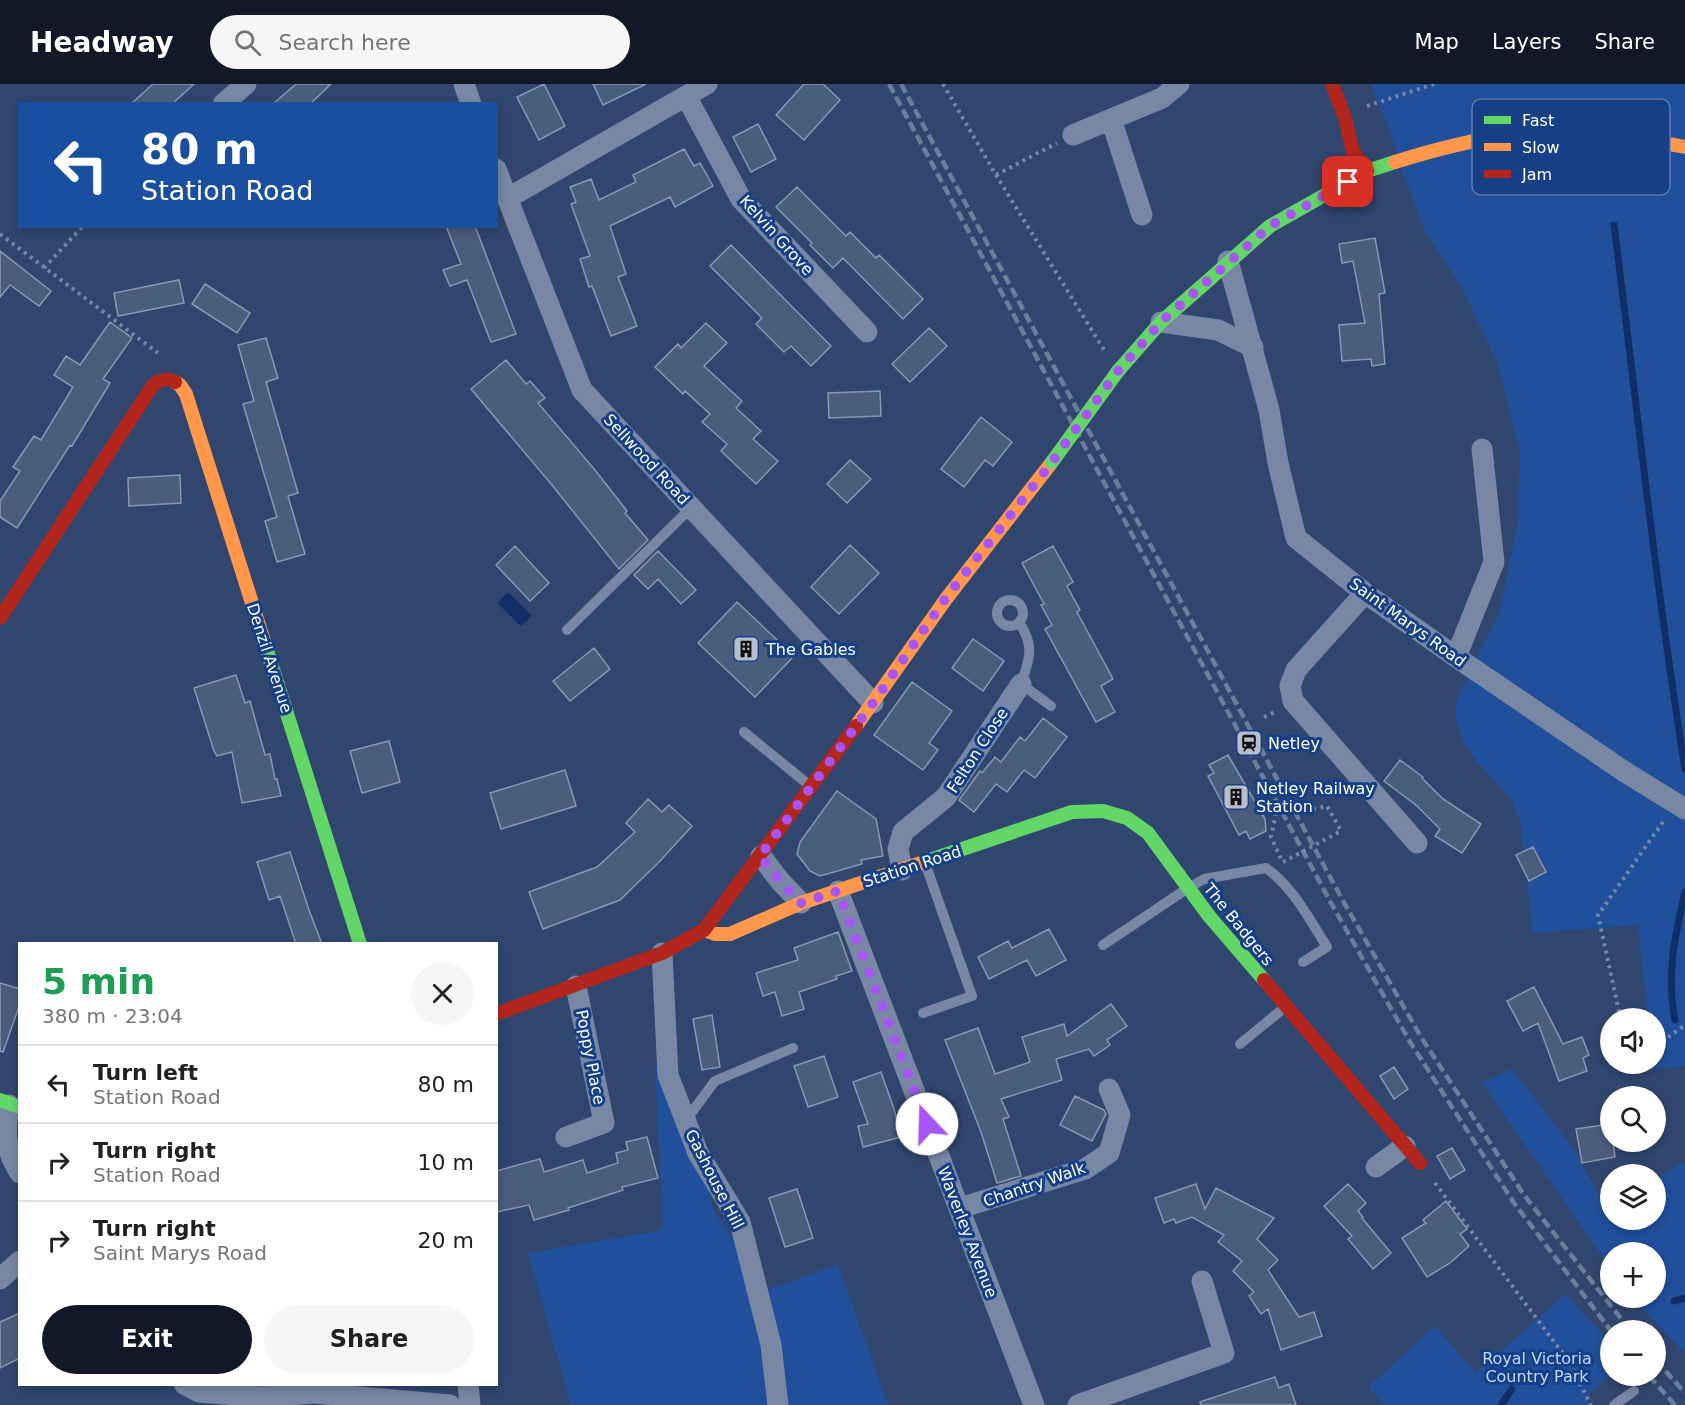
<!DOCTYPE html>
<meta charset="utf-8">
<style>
:root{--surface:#fff;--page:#f6f6f6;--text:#202124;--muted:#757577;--line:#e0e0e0;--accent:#111827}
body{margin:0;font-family:"DejaVu Sans",sans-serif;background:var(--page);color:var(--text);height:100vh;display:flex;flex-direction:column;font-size:22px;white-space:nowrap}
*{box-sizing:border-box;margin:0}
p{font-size:20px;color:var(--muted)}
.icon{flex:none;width:33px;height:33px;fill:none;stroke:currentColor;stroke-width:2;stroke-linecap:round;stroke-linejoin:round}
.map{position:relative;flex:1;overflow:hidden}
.panel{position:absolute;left:18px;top:858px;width:480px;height:444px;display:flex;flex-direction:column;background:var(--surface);border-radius:0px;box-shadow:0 3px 9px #0003}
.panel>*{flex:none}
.guide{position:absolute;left:18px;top:18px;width:480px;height:126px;border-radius:0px;box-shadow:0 3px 9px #0003;background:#1a4fa0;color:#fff;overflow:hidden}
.fabs{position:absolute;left:1600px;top:924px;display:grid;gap:12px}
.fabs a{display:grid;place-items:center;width:66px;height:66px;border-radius:50%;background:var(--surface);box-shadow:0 3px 9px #0003;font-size:30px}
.pin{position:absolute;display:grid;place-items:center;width:51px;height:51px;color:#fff;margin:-26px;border-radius:12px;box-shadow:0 3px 9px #0006}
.me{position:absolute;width:66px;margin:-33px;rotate:339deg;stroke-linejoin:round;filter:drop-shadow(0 0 4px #0008)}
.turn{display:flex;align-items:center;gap:21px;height:126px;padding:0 24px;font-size:27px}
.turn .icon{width:78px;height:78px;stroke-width:2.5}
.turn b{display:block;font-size:42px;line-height:51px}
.round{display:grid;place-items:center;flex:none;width:63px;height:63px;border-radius:32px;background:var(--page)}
.summary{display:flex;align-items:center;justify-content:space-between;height:102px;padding:0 24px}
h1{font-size:36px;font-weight:700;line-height:45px;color:#1e9e55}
.button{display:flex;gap:12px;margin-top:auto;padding:12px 24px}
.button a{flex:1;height:69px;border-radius:36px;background:var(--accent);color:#fff;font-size:24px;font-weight:700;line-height:69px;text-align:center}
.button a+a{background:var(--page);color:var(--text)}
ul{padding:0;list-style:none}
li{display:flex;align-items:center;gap:18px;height:78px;padding:0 24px;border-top:2px solid var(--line)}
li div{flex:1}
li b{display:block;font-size:22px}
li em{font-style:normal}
header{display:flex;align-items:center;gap:36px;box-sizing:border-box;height:84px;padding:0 30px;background:var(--accent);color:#fff}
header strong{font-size:28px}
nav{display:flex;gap:33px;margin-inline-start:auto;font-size:21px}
.search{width:420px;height:54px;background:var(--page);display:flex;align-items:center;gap:15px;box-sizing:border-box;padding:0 21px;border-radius:33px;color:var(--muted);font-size:22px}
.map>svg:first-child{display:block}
.green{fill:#204f9b}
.water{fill:#112f66}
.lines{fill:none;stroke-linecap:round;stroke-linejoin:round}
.stream{stroke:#112f66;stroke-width:7}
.building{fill:#4a5d7d;stroke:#8a98b1;stroke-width:1.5}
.path{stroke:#7787a4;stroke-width:4;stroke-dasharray:3 4.5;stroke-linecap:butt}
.lane{stroke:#7787a4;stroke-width:10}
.street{stroke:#7787a4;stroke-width:21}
.fast{stroke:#63d668;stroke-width:14}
.slow{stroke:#ff974d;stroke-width:14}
.jam{stroke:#b3261e;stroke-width:14}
.rail{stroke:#6d7e9b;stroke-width:4.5;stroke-dasharray:10 4.5;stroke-linecap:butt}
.path-bridge{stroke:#7787a4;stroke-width:4;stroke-dasharray:3 4.5;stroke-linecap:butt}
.fast-bridge{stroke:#63d668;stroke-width:14}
.route{stroke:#a855f7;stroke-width:10;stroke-dasharray:0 18}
.labels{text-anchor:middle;stroke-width:6;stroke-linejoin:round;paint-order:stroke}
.street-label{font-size:16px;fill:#fff;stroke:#163f88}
.poi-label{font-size:16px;fill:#fff;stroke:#163f88;text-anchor:start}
.park-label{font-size:16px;fill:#c2d8fa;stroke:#163f88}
.key{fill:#163f88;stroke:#5c79ac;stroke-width:1.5}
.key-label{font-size:16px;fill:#fff}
</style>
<header>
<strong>Headway</strong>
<div class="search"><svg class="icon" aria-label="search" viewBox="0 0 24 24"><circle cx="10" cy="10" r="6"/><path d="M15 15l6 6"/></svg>Search here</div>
<nav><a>Map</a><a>Layers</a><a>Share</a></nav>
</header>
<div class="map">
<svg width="1685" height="1321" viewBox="0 0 1685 1321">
<rect width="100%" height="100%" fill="#30466e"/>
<path class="green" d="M1370 0H1685V982L1653 985V980H1656V934H1648L1638 841 1533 849 1520 737 1511 715 1478 679 1464 659 1455 635 1456 618 1500 527 1517 442 1520 368 1497 278 1463 206 1425 147 1402 87 1388 41Z
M656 980 668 991 698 1069 714 1128 770 1205 838 1180 888 1321H571L528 1169 657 1147 663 1142 656 1003Z
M1512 985 1572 1063 1607 1125 1611 1123V1136H1656V1095L1685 1077V1269L1632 1214H1656V1168H1611V1185L1482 999Z
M1566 1210 1611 1260V1291L1586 1312 1590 1321H1384L1368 1303 1435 1242 1476 1289Z"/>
<path class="water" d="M508 508 532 532 521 542 497 519Z"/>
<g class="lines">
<path class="stream" d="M1614 141C1637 322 1656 504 1685 685
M1675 936C1666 890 1675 852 1685 808
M1674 1217 1685 1214
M1501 1321 1512 1305"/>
</g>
<path class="building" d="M153 0H194L172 20H131Z
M296 0H331L310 20H273Z
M544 0 565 42 539 56 517 13Z
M593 0H646L603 21Z
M804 0H823L840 16 804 56 776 31Z
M758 40 776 75 751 88 733 53Z
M684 65 694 82 700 79 713 102 675 123 670 113 610 142 626 190 618 193 637 242 611 252 592 202 589 203 580 175 590 172 571 120 576 118 570 103 591 95 599 116 636 98 633 91Z
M797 103 846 152 850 148 876 174 879 171 923 215 903 235 843 174 833 184 810 161 812 159 776 123Z
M446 142H475L516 250 491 258 467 196 450 202 443 186 461 180Z
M1375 154 1385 209 1379 210 1385 280 1372 282 1371 275 1342 277 1339 241 1365 239 1353 177 1342 179 1339 160Z
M731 161 831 262 811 282 791 262 784 268 756 240 762 234 710 182Z
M0 167 51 207 39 222 10 201 0 213Z
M179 196 184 219 118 232 114 209Z
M205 200 250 229 237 249 192 220Z
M110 238 132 254 103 295 110 299 72 362 70 361 17 444 0 433V417L20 387 13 383 34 352 41 356 73 303 54 291 66 272 80 281Z
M706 239 727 259 704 282 742 317 736 324 761 347 753 355 778 377 756 400 721 367 727 360 702 338 710 330 685 307 683 310 655 283 678 260 681 264Z
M929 244 947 262 910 298 892 280Z
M266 254 278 294 266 298 298 409 288 412 305 470 277 478 265 437 277 433 243 320 254 317 238 261Z
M506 276 526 300 530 297 545 314 538 319 595 386 627 427 625 429 648 456 619 485 552 401 471 305Z
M880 307 881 332 829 334 828 309Z
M981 333 1012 358 993 382 985 376 964 403 941 385Z
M850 376 871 395 847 419 827 400Z
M180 391 181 419 129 422 128 394Z
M850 461 879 489 839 530 811 503Z
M515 462 549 499 530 517 496 481Z
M1053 462 1073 498 1067 502 1080 526 1077 528 1113 595 1101 602 1115 628 1096 638 1045 545 1052 541 1041 521 1044 520 1022 479Z
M658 467 696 506 681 520 658 495 648 505 634 491Z
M737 518 794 572 755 613 698 559Z
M973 555 1004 577 983 607 952 584Z
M594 564 610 585 570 617 553 597Z
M236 591 245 619 250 617 265 671 270 670 275 695H277L281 712 242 719 232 668 217 672 214 667 194 604Z
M912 598 952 627 929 659 938 666 923 686 874 651Z
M1043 634 1067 653 1035 694 1024 686 1007 708 996 700 974 728 959 716 980 687 982 689 995 673 1001 678 1020 653 1025 657Z
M389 657 400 698 362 709 350 667Z
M1228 671 1265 735 1266 747 1250 755 1246 747 1239 751 1208 692 1214 689 1209 681Z
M1400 676 1423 693 1422 694 1443 715 1481 740 1462 769 1435 752 1440 745 1416 721 1384 697Z
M565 686 576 722 501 745 490 709Z
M837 707 876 735 883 772 861 776 862 780 820 792 810 787 797 770 800 758Z
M648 715 662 728 669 721 692 742 660 777 620 816 543 845 529 808 597 783 635 748 626 739Z
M1533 763 1546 788 1529 797 1516 771Z
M290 768 309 826 322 860H296L280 812 269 816 257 778Z
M1049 845 1066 876 1036 892 1027 876 989 895 978 873 1008 857 1012 864Z
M838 848 852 887 836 892 837 895 799 908 804 925 782 932 775 908 763 912 756 889 798 876 794 864Z
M0 899 20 905V920L3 968 0 967Z
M1534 903 1563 960 1582 953 1589 971 1583 974 1587 987 1559 997 1538 939 1523 947 1507 917Z
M1111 920 1127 942 1107 956 1110 961 1094 972 1089 965 1056 975 1062 996 1001 1015 1009 1033 1003 1035 1021 1092 997 1099 981 1048 945 956 978 944 995 990 1030 978 1022 953 1064 940 1067 952Z
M712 931 720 983 702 986 693 935Z
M824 972 838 1013 808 1023 794 982Z
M1394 983 1408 1005 1394 1015 1380 992Z
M881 988 894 1025 901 1053 863 1063 858 1042 868 1040 853 998Z
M1075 1012 1104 1026 1106 1030 1092 1057 1060 1041Z
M1610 1040 1611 1058H1613L1615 1073 1582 1079 1576 1045Z
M647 1053 658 1094 622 1103 623 1106 568 1124 569 1126 534 1136 529 1121 496 1128V1087L540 1075 544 1088 583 1076 587 1089 618 1079 616 1069 628 1066 626 1058Z
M1452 1064 1465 1086 1450 1095 1437 1072Z
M1196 1100 1205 1125 1216 1104 1274 1134 1257 1155 1278 1176 1268 1186 1299 1233 1314 1228 1322 1252 1281 1266 1268 1225 1261 1230 1249 1212 1254 1208 1233 1187 1242 1177 1218 1158 1224 1151 1192 1133 1176 1139 1174 1135 1164 1139 1155 1114Z
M1348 1100 1366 1119 1358 1127 1363 1133 1362 1134 1391 1169 1373 1185 1348 1155 1352 1152 1324 1122Z
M797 1105 813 1154 785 1163 769 1114Z
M1446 1117 1467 1145 1460 1150 1469 1162 1450 1179 1427 1193 1402 1154 1426 1139 1423 1136Z
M20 1229V1274L0 1284V1238Z
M1275 1293 1279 1304 1289 1300 1296 1321H1201L1200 1318Z"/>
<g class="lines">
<path class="path" d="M943 0 996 91 1104 266
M1367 22 1434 0
M996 91 1057 59
M0 150 158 269
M44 184 83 142
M1264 633 1277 627
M1313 725 1327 722 1341 747
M1276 729 1271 753 1281 775
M1623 934 1620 932 1598 831 1665 735
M1656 962 1685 941
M1435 1099 1567 1275 1591 1321"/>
<path class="lane" d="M997 529a13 13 0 1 1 26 0a13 13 0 1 1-26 0Z
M1019 538C1035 563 1030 573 1021 600L1051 622
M567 546 692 423
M744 648 809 701
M1103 861 1188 804 1204 795 1266 784C1293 803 1309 835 1327 863L1303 878
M923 929 972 912 925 779
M1240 960 1284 924
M686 1036 715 997 793 964
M1614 1321 1634 1307"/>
<path class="street" d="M464 0 471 20
M686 12 741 115 867 248
M223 20 246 0
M1111 35 1142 131
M1073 51 1162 14 1179 0
M496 85 582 306 873 619
M508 114 707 0
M1228 177 1269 326 1278 379 1296 454 1365 509 1456 573 1625 688 1685 725
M1161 238 1218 246 1253 263
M1365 509 1296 586 1290 602 1293 617 1417 759
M1456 573 1494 478 1482 365
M761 772 780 797 801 819
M902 786 898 765 903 748 946 713 1021 600
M838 807 1034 1321
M662 869 668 991 698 1069 740 1138 771 1261 778 1321
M9 1021C5 1049 4 1064 20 1089
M566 1053 604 1039 576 902
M1376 1083 1405 1062
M960 1124 1085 1085 1109 1069 1120 1031 1109 1005
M0 1195 20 1177
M184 1300 199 1308 261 1313 314 1309 450 1321
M468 1300 470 1321
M1078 1321 1224 1269 1202 1197"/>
<path class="fast" d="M1118 287 1161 238 1270 142 1367 87 1395 78
M264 557 360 860
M924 778 1072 728 1103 727 1127 734 1148 749 1209 832 1264 896
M0 1016 20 1023"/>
<path class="slow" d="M1395 78C1449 61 1509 46 1567 47 1606 48 1646 56 1685 63
M175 298 180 301 186 310 264 557
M856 642 946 515 1052 378
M704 846 715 850H730L801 819 924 778"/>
<path class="jam" d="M1332 0 1345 34 1353 68 1367 87
M0 534 153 301C160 296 167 293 175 298
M1264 896 1420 1079
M496 930 662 869 704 846 856 642"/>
<path class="rail" d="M889 0 1331 819 1410 958 1514 1119 1611 1247
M901 0 1342 815 1421 953 1524 1111 1630 1246
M1656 1276 1685 1309
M1649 1292 1675 1321"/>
<path class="path-bridge" d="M1283 778 1341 747"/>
<path class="fast-bridge" d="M1052 378 1118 287"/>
</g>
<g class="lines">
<path class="route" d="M927 1040 838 807 801 819 780 797 760 772 873 619 945 515 1052 378 1118 287 1161 238 1270 142 1348 98"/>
</g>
<defs>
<symbol id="building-square" viewBox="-11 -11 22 22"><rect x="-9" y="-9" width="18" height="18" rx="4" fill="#b7becc" stroke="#163f88"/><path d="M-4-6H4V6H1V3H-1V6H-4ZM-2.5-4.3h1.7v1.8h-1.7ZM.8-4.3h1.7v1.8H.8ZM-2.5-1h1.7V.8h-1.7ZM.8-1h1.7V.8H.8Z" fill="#111"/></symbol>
<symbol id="station-square" viewBox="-11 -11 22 22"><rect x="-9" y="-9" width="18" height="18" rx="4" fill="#b7becc" stroke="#163f88"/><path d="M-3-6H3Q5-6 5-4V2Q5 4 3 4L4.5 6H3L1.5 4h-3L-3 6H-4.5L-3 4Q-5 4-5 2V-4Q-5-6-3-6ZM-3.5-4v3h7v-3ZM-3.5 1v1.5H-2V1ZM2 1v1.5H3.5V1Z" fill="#111"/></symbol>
</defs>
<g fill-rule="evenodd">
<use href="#building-square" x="731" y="550" width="30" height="30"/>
<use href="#station-square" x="1234" y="644" width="30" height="30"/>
<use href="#building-square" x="1221" y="698" width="30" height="30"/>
</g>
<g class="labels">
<g class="street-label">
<text transform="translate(777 151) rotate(48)" y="6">Kelvin Grove</text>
<text transform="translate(647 375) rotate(47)" y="6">Sellwood Road</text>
<text transform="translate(1408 538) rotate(36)" y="6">Saint Marys Road</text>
<text transform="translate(270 574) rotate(72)" y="6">Denzil Avenue</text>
<text transform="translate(977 666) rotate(-57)" y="6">Felton Close</text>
<text transform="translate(912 782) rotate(-18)" y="6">Station Road</text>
<text transform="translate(1239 840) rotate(51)" y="6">The Badgers</text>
<text transform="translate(591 973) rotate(79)" y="6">Poppy Place</text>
<text transform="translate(715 1095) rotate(63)" y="6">Gashouse Hill</text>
<text transform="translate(1034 1100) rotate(-19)" y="6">Chantry Walk</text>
<text transform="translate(968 1148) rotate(69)" y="6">Waverley Avenue</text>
</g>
<g class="poi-label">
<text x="766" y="571">The Gables</text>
<text x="1268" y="665">Netley</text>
<text x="1256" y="710">Netley Railway<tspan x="1256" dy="18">Station</tspan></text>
</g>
<g class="park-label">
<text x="1537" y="1280">Royal Victoria<tspan x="1537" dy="18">Country Park</tspan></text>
</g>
</g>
<rect x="1472" y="15" width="198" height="96" rx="9" class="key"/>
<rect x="1484" y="32" width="27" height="8" fill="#63d668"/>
<rect x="1484" y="59" width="27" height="8" fill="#ff974d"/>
<rect x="1484" y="86" width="27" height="8" fill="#b3261e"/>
<g class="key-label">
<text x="1522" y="42">Fast</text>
<text x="1522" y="69">Slow</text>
<text x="1522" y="96">Jam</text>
</g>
</svg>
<div class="fabs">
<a><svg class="icon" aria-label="sound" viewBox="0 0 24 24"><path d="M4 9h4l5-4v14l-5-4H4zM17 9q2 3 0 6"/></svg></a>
<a><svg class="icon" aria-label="search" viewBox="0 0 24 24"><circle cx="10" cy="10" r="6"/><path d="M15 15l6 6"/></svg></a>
<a><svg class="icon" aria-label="layers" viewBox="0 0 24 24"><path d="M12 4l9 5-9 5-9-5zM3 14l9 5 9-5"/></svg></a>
<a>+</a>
<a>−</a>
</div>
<div class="pin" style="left:1348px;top:98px;background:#d93025"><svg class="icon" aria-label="arrive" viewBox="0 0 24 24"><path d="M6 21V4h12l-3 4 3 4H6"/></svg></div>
<svg class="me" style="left:927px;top:1040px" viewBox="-20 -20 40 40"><circle r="19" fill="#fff"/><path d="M0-13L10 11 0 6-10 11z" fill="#a855f7"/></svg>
<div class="guide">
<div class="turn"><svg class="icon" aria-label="left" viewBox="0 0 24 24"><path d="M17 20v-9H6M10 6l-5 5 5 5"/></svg><div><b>80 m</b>Station Road</div></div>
</div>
<section class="panel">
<div class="summary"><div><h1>5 min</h1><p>380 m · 23:04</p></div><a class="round"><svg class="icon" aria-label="close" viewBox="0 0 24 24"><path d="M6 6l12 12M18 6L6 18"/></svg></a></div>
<ul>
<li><svg class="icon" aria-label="left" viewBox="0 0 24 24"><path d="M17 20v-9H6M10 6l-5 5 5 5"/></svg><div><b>Turn left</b><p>Station Road</p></div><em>80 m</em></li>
<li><svg class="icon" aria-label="right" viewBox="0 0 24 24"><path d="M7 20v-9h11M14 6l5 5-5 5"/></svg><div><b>Turn right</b><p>Station Road</p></div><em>10 m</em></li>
<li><svg class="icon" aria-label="right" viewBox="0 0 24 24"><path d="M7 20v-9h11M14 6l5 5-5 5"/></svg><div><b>Turn right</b><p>Saint Marys Road</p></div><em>20 m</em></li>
</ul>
<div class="button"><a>Exit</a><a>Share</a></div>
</section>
</div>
